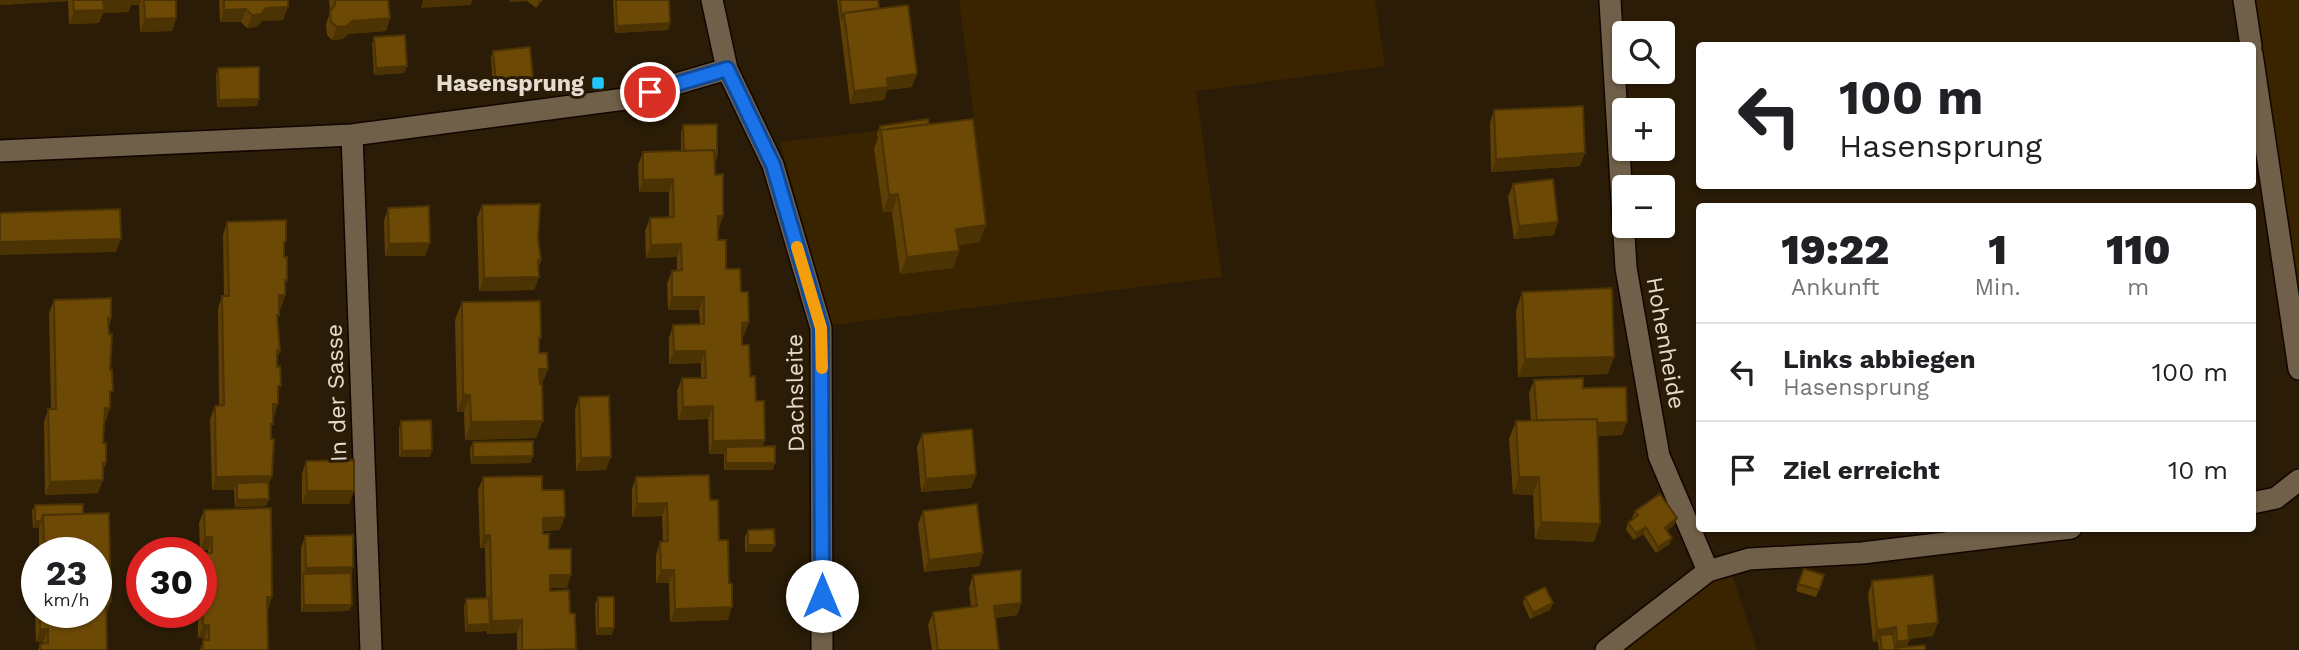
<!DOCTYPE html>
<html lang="de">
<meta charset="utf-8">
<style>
:root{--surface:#fff;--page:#f2f2f2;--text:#202124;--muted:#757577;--line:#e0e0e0}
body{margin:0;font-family:"Work Sans",sans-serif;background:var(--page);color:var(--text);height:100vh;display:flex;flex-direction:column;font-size:26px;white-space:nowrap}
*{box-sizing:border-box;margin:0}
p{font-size:23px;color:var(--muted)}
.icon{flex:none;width:38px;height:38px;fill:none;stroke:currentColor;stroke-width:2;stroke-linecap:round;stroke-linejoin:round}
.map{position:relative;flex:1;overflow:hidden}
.details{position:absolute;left:1696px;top:203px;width:560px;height:329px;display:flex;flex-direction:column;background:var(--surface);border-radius:7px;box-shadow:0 2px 5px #0004}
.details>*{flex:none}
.hud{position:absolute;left:1696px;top:42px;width:560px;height:147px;border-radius:7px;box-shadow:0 2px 5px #0004;background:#fff;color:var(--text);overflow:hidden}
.fabs{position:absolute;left:1612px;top:21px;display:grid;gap:14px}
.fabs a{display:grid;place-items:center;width:63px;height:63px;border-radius:7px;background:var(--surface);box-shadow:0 2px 5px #0004;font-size:35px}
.speed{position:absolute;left:21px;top:537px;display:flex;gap:14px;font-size:35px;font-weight:700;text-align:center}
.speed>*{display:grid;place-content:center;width:91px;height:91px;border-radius:50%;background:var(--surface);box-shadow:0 2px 5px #0004;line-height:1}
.speed small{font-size:18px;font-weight:400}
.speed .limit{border:10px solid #d22;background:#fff;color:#111}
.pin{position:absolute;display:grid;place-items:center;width:60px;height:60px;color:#fff;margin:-30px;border:4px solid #fff;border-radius:50%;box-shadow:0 2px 7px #0007}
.me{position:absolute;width:77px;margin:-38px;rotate:0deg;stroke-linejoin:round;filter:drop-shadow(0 0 5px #0008)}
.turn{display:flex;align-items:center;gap:24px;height:147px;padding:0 28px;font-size:32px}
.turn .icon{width:91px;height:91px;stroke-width:2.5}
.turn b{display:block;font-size:49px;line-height:60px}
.eta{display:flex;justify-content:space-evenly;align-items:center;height:119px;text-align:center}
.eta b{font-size:42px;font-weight:800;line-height:49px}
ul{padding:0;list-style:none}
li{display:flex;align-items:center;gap:21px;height:98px;padding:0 28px;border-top:2px solid var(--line)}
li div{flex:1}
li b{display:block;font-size:26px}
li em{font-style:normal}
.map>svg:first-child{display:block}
.green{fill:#3a2400}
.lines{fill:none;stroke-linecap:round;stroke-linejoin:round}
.street-casing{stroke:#120600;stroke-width:24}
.street{stroke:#716049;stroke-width:21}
.wall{fill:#5e3f05}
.shaded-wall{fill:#4c3304}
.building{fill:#6d4906;stroke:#4c3304;stroke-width:2}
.route-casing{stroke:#114b97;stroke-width:18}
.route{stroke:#1a73e8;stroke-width:12}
.slow{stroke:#f59e0b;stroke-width:12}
.poi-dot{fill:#20c9fd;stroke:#2a1c06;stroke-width:2.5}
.labels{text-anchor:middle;stroke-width:6;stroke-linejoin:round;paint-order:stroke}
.poi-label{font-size:23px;font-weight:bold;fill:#e5dbce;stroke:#2a1c06;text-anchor:end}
.street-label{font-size:23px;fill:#e5dbce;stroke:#2a1c06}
</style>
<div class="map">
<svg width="2299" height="650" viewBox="0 0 2299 650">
<rect width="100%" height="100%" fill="#2a1c06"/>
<path class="green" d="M959 0H1375L1385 66 1196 91 1222 277 832 325 780 142 974 120Z
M2251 0H2299V295L2283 185Z
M1730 569 1757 650H1615L1711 577Z"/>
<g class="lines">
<defs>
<path id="street" d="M712 0 727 69 773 165 821 328 822 650
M1610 0 1626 268 1659 456 1708 571
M2244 0 2251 46
M2252 54 2299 369
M352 135 371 650
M0 151 352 135 625 99 727 69
M2252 503 2276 498 2299 480
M1606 650 1708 571 1749 559 1862 553 2071 528"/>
</defs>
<use href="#street" class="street-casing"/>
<use href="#street" class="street"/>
</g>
<path class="wall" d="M0 0H176V18L172 31 140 32 139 5H131L128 12 103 13 99 23 69 24 68 1 0 5Z
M219 0H288V7L283 20 262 21 256 27 247 28 241 22H220Z
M329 0H388L390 18 386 31 348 34 343 39 332 40 327 35 326 24 330 12Z
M510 0H543L536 8 527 1 510 2Z
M613 0H669L670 23 668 30 615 33Z
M837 0H878L879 9 912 87 887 90 884 100 850 104Z
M374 37 407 66 404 73 374 75 372 44Z
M493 51 530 85 493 90 491 57Z
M218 68 257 106 217 107 216 75Z
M1494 110 1580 166 1491 172 1490 123Z
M929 124 986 225 979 242 959 245V251L953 268 900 274 892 212H883L874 148 878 138 877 133 880 126Z
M683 125 717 156 715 163 719 229 718 240 726 269 741 292 749 322 744 335H742V345L765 440 762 446 773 470H724V454H709L708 419 678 420 677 391 682 378H701V363L669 364V338L673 325 700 324 699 310H668L667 284 672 271H677V257L646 258 645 231 650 218 669 217V192H639L638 165 643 152 681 151V132Z
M1513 184 1554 235 1514 239 1508 197Z
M482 205 538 239 541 260 539 266V277L534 290 479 291 477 218Z
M388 208 425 256H385L384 221Z
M227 222 284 249 287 280 285 286V295L281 308H279V315L277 321 280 351 277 358 278 394 271 431 269 499 266 506 235 507 234 490H212L210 419 215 406 219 405 218 309 222 296H224L223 235Z
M1522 292 1608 374 1518 377 1516 310Z
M54 300 111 318 109 326 110 399 106 421H104L103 443 106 462 103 471 98 493 45 495 44 422 48 409H51L49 313Z
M462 302 539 345V353L548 369 542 384 543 421 536 438 465 440 464 412H457L455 320Z
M1534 380 1583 388 1622 435 1597 436 1594 542 1535 539 1533 495 1513 494 1509 439 1516 421H1531L1529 393Z
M579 397 606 470 576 471 575 410Z
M401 421 430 457H399V428Z
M922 434 976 475 971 488 921 492 917 447Z
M473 442 531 463 471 464 470 449Z
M306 461 354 491 349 504H302V474Z
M483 477 542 490 560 530 543 531V534L567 588H550V591L570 613 576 650H517V633L487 634V631L465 632 464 606 466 599 486 598 485 548H480L478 490Z
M636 477 710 500 719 540 728 620 670 622 669 583H656V555L660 542H663L662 516 632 517V489Z
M83 504V514L109 513 111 601 106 614 107 650H38L40 644H43V642H36L35 615 37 610V612H96V553H39V528H33L32 511 35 505Z
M204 510 268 610V650H200L204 638H198V612H201L202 598H205L206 596H208V594H201V563L205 553H208V550H200L199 523Z
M923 511 983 553 979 566 924 572 918 524Z
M1635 511 1677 518 1674 525 1667 531 1670 544 1656 553 1643 534 1634 540 1626 530 1628 523 1633 519 1632 518Z
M748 530 772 552H745V537Z
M305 536 353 567 351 573 349 611 301 612V548Z
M973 575 1021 603 1017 615 995 618 999 650H932L928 625 933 612 971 607 969 588Z
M1824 575 1816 597 1796 591 1798 584Z
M1872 581 1933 636 1909 639 1907 647 1925 650H1879L1878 642H1873L1868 594Z
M598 597 612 635H596L595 604Z
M1525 597 1553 603 1550 610 1530 619 1523 603Z"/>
<path class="shaded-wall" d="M0 0H69L68 1 0 5Z
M103 0H141L139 5H131L128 12 103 13 99 23 69 24 74 11Z
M423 0H472L471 5 421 8Z
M511 0H528L527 1 510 2Z
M539 0H543L536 8Z
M288 7 283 20 262 21 256 27 247 28 252 15 266 8Z
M246 9 241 22H220L224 10Z
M176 18 172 31 140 32 145 19Z
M390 18 386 31 348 34 343 39 332 40 337 27 352 21Z
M670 23 668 30 615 33 617 26Z
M407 66 404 73 374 75 376 68Z
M917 74 912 87 887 90 884 100 850 104 854 91 887 78Z
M533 78 530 85 493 90 496 83Z
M259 99 257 106 217 107 219 100Z
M1585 153 1580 166 1491 172 1496 159Z
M673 179 669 192H639L643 180Z
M898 194 892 212H883L889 195Z
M718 216H723L719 229H713Z
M1558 222 1554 235 1514 239 1519 226Z
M986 225 979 242 950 247 956 229Z
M121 239 116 252 0 255V242Z
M430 243 425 256H385L389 244Z
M681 244 677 257 646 258 651 245Z
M959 251 953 268 900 274 907 257Z
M539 277 534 290 479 291 484 278Z
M279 295H285L281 308H274Z
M672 297H704L699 310H668Z
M749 322 744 335 737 336 742 323Z
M674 351H705L701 363 669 364Z
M1614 357 1608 374 1518 377 1525 359Z
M539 369H548L541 386 533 387Z
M463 394 470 395 464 412H457Z
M273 404H278L274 417Z
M713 406 708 419 678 420 683 407Z
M105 408H110L106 421H100Z
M543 421 536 438 465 440 471 422Z
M1627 422 1622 435 1532 438 1537 425Z
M765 440 760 453 726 447 724 454H709L713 441Z
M432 450 430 457H399L402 451Z
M533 456 531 463 471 464 473 457Z
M611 457 606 470 576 471 581 458Z
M726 463H775L773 470H724Z
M976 475 971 488 921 492 926 479Z
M272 476 267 489 237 483 234 490H212L216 477Z
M1519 477H1539L1533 495 1513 494Z
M103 480 98 493 45 495 50 482Z
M307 491H354L349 504H302Z
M269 499 266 506 235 507 237 500Z
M667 503 662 516 632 517 637 504Z
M565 517 560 530 538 531 543 518Z
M1677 518 1674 525 1663 535 1665 528Z
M35 521H41L39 528H33Z
M1541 522 1600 524 1594 542 1535 539Z
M1646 527 1643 534 1634 540 1636 533Z
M484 535H490L485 548H480Z
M205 537H212L208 550H200Z
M1672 538 1670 544 1656 553 1658 547Z
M44 542H50L46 553H40Z
M748 545H775L772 552H745Z
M983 553 979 566 924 572 929 560Z
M353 567 349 580 303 574 301 581 306 568Z
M661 570H674L669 583H656Z
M550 575H571L567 588H545Z
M206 581H213L208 594H201Z
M267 597H272L268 610Z
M106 601H111L107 614Z
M1021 603 1017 615 989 619 994 606Z
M1553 603 1550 610 1530 619 1533 613Z
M304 605H352L349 611 301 612Z
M732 607 728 620 670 622 675 609Z
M522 620 517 633 487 634 492 621Z
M1938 623 1933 636 1903 639 1908 626Z
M490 624 487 631 465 632 467 625Z
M203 625H209L204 638H198Z
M1896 627 1891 640 1880 635 1878 642H1873L1877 630Z
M598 628H614L612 635H596Z
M40 629H48L43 642H36Z
M1909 640 1906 650H1894L1897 642Z"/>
<path class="building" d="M73 0H107H103L104 10 74 11Z
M144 0H176V18L145 19Z
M224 0H288V7L266 8 261 14 252 15 246 9 224 10Z
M335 0H388L390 18 352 21 347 26 337 27 331 22 330 11 335 5Z
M616 0H669L670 23 617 26Z
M840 0H878L879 8 844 13 842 19Z
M908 5 917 74 887 78 888 87 854 91 844 13Z
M405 35 407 66 376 68 374 37Z
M530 47 533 78 496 83 493 51Z
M259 67V99L219 100 218 68Z
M1583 106 1585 153 1496 159 1494 110Z
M928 119 929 124 881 130 880 131V126Z
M973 119 986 225 956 229 959 251 907 257 898 194 889 195 881 130Z
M717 124V156H715L714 150 684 151 683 125Z
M714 150 715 175 723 174V216H718V240H726V269H740L741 292H748L749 322 742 323V345H749L750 377 755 376 756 401H764L765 440 713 441V406L683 407 682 378H706L705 351H674L673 325 704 324V297H672V271L682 270 681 244 651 245 650 218 674 217 673 179 643 180V152Z
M1553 179 1558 222 1519 226 1513 184Z
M540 204 538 239 541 260H538L539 277 484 278 482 205Z
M429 206 430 243 389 244 388 208Z
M120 209 121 239 0 242V213Z
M286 220V241L284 242V257H287V280H285V295H279V315H277L280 351 277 350V367L280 366 281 386H278V404H273V424H271V439H274L272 476 216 477 215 406 224 405 222 296H229L227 222Z
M1612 288 1614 357 1525 359 1522 292Z
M111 298V318H108L109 334H112L110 370H112L113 391H110V408H105L103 443H106V462L103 463V480L50 482 48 409H56L54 300Z
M540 301 541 338H539V353H547L548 369H539L540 384H542L543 421 471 422 470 395 463 394 462 302Z
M1583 378V388L1626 387 1627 422 1597 423V419L1537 420 1534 380Z
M609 396 611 457 581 458 579 397Z
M1597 419 1600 524 1541 522 1539 477H1519L1516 421Z
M431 420 432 450 402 451 401 421Z
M972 429 976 475 926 479 922 434Z
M533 441V456L473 457V442Z
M775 446V463H726V447Z
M354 460V491H307L306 461Z
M709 475 710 500H718L719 540H728L729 583 732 584V607L675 609 674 570H661L660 542 668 541 667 503 637 504 636 477Z
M542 476V490H564L565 517 543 518V534H549V549H571V575H550V591L569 590 570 613 575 614 576 649 522 650V620L492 621 490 535H484L483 477Z
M268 482 269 499 237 500V483Z
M1660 494 1677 518 1665 528 1672 538 1658 547 1646 527 1636 533 1628 523 1638 515 1635 511Z
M83 504V514L43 515 41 521H35V505Z
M977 504 983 553 929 560 923 511Z
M271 508 272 597H267L268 650H203V640H209V625H203L202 598H206V596H213V581H206L205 553H212V537H205L204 510Z
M109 513 111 601H106L107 650H41L40 644 48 643V629H40V612H96V553H51L50 542H44L43 515Z
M774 529 775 545H748V530Z
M353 535V567L306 568 305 536Z
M1804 569 1824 575 1819 590 1798 584Z
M1021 570V603L994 606 999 650H938L933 612 977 606 973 575Z
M351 573 352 605H304L303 574Z
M1933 575 1938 623 1908 626 1909 640 1897 642 1896 627 1877 630 1872 581Z
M1545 587 1553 603 1533 613 1525 597Z
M598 597H614V628H598Z
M489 598 490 624 467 625 466 599Z
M1893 634 1895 648 1925 645V650H1882L1880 635Z"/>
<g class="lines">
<defs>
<path id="route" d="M650 92 727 69 773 165 821 328 822 596"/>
</defs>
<use href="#route" class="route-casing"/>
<use href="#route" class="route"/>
<path class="slow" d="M797 247 821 328 822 368"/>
</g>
<rect class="poi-dot" x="591" y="76" width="14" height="14" rx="3.5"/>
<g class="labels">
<g class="poi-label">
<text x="584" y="91">Hasensprung</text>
</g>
<g class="street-label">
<text transform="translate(1666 343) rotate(80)" y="8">Hohenheide</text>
<text transform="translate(336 393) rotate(-92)" y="8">In der Sasse</text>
<text transform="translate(795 393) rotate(-91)" y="8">Dachsleite</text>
</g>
</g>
</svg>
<div class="fabs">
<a><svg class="icon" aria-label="search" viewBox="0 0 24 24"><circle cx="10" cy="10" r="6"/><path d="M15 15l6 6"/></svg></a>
<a>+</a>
<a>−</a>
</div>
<div class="speed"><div>23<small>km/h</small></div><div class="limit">30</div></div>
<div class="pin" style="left:650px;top:92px;background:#d93025"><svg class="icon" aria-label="arrive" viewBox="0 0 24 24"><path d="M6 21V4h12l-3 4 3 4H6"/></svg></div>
<svg class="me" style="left:822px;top:596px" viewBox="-20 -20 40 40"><circle r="19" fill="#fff"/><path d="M0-13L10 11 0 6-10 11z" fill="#1a73e8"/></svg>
<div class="hud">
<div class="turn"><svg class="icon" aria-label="left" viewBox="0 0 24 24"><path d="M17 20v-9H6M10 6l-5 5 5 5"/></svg><div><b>100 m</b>Hasensprung</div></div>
</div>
<section class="details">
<div class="eta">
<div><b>19:22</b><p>Ankunft</p></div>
<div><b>1</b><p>Min.</p></div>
<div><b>110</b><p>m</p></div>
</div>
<ul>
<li><svg class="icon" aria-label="left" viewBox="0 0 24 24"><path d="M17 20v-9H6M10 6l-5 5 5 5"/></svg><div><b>Links abbiegen</b><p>Hasensprung</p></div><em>100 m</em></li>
<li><svg class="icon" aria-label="arrive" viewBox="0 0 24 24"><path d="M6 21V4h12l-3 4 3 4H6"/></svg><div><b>Ziel erreicht</b></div><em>10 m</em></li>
</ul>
</section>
</div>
